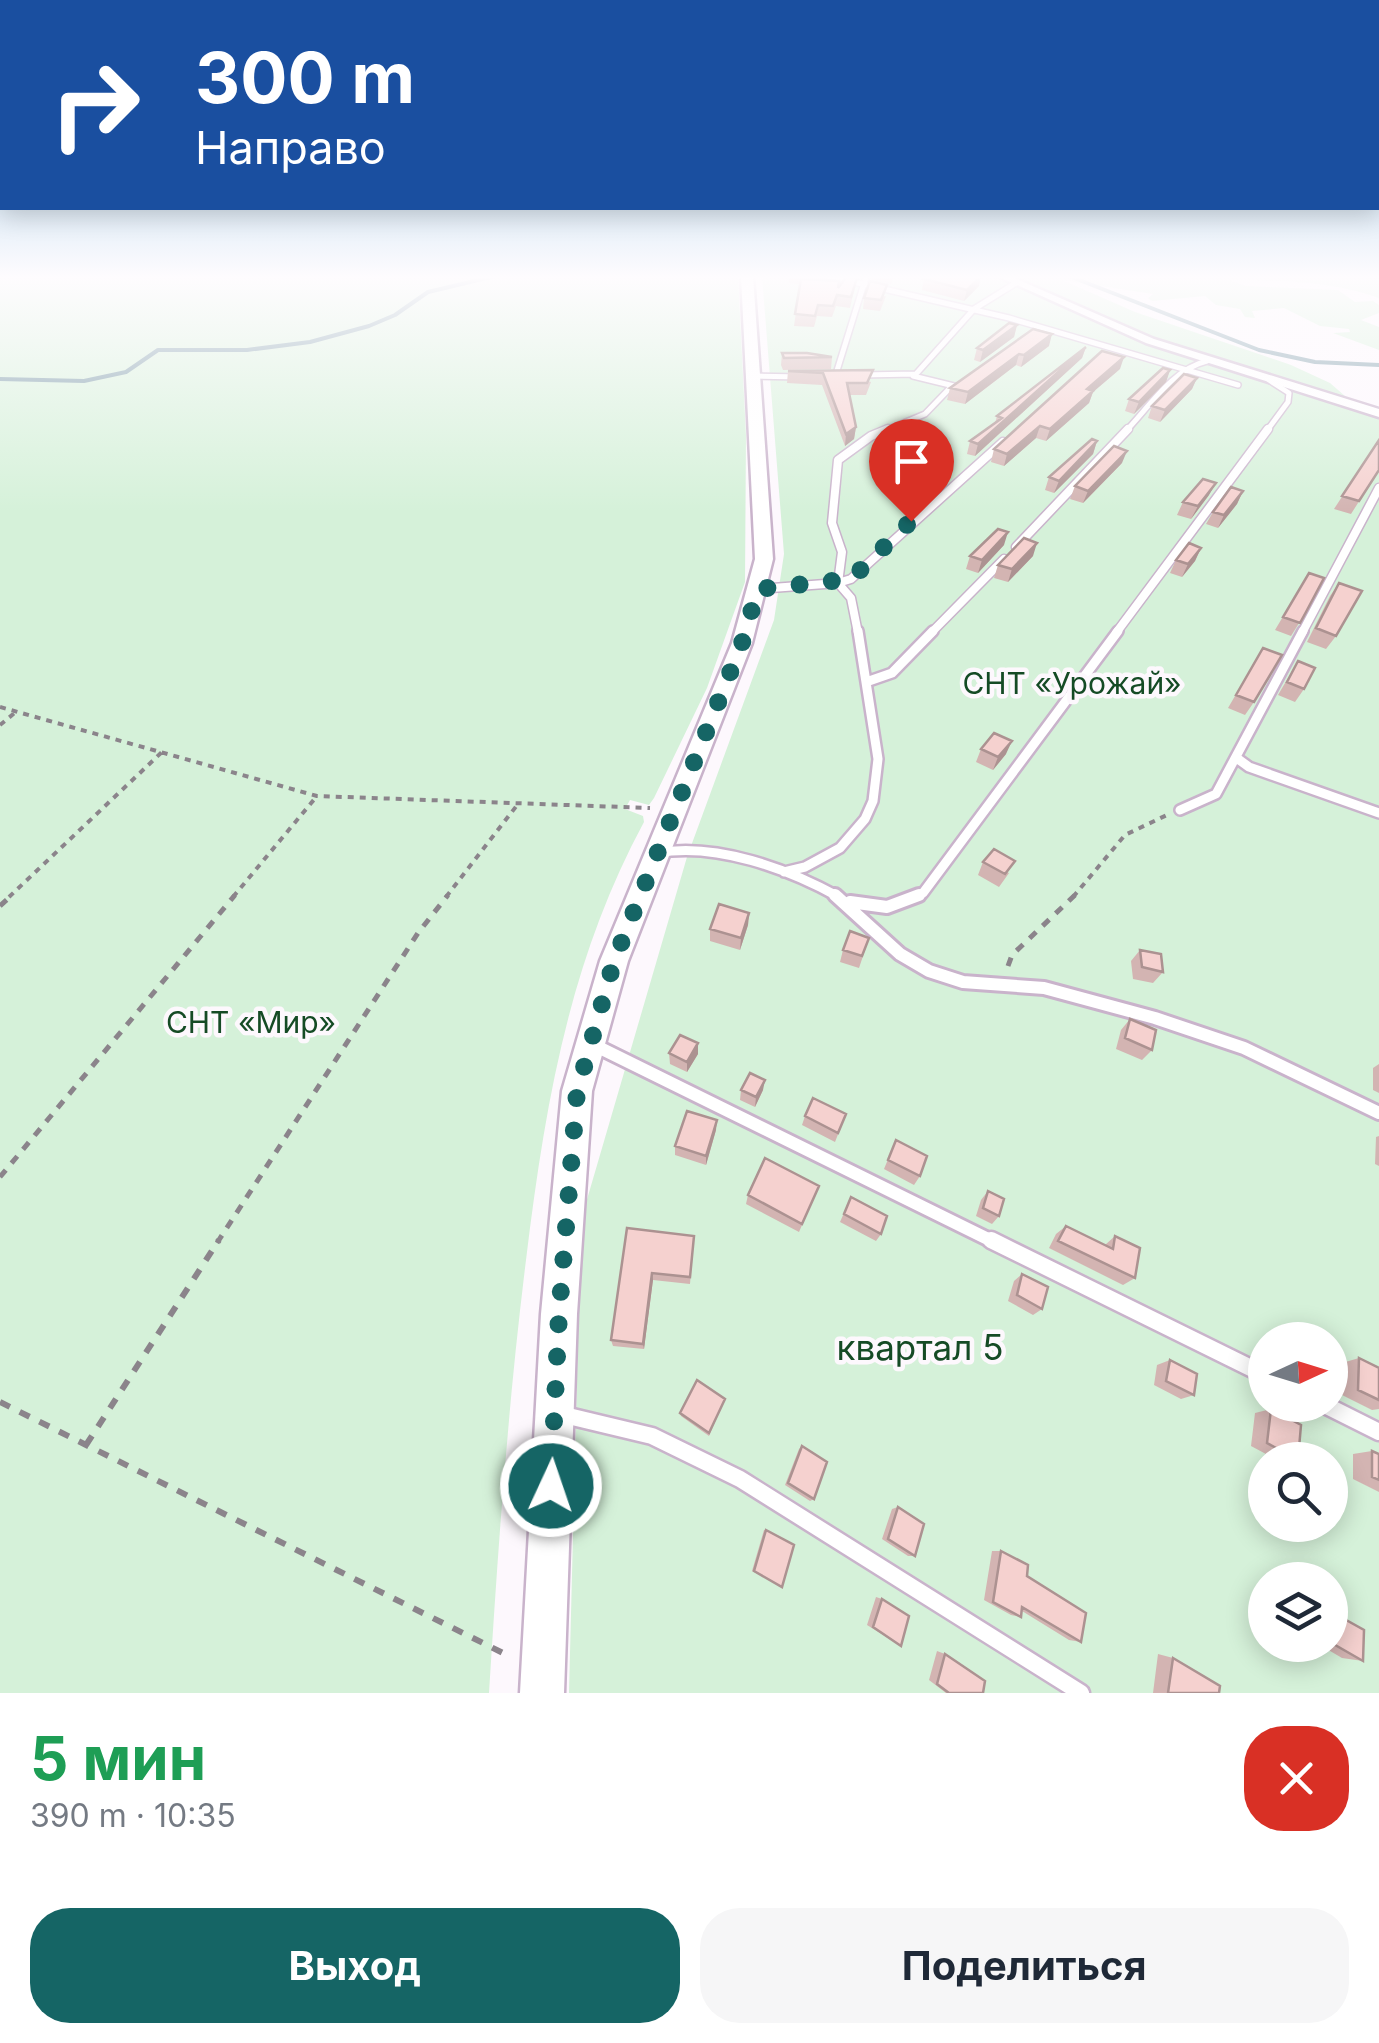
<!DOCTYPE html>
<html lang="ru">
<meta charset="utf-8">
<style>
:root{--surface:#fff;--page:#f6f6f7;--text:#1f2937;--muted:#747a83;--accent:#156565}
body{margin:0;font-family:Inter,sans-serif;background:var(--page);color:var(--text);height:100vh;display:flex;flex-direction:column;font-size:38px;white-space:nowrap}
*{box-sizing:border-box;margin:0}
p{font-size:32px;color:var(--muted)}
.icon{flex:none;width:55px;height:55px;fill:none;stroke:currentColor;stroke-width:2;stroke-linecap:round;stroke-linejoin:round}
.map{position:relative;height:1693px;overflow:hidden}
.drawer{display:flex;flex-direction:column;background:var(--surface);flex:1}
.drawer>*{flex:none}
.banner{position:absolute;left:0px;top:0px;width:1380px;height:210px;box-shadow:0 5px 25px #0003;background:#1a4fa0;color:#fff;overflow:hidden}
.needle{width:65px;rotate:86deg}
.tools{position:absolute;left:1248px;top:1322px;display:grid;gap:20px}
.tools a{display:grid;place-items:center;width:100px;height:100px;border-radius:50%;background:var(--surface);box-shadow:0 5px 25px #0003;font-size:50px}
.pin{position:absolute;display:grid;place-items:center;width:85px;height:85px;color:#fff;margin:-102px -42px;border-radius:50% 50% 50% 0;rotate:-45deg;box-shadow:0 0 10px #0007}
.pin .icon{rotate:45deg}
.me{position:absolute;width:110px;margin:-55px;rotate:3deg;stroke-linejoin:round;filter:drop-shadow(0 0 8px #0008)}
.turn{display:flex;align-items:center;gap:35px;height:210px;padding:0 30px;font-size:45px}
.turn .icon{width:130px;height:130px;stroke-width:2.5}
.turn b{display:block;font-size:70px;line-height:85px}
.round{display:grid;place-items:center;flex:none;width:105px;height:105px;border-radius:40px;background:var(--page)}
.head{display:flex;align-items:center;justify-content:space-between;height:170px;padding:0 30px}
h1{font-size:60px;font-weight:700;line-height:75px;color:#1e9e55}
.action{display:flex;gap:20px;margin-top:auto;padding:20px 30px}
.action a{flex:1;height:115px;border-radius:40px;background:var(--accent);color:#fff;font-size:40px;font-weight:700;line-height:115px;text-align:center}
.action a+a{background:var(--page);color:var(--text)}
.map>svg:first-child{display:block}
.green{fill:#d5f1d9;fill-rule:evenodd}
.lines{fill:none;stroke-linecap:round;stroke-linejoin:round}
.stream{stroke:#7797a5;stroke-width:4}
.service-far4-casing{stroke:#c9b3cb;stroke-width:8}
.service-far3-casing{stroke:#c9b3cb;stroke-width:11}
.service-far2-casing{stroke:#c9b3cb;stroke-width:14}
.service-far1-casing{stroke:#c9b3cb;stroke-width:18}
.service-casing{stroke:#c9b3cb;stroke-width:21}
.minor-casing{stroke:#c9b3cb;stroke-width:5}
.tertiary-casing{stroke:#c9b3cb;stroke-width:5}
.path-far2{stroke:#8b848b;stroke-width:4;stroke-dasharray:6 6;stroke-linecap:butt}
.path-far1{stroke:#8b848b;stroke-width:5;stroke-dasharray:9 9;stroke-linecap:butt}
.path{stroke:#8b848b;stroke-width:6;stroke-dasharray:11 11;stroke-linecap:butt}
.service-far4{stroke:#fff;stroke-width:5}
.service-far3{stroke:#fff;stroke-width:8}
.service-far2{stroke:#fff;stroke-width:9}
.service-far1{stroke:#fff;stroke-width:12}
.service{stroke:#fff;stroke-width:16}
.minor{fill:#fff;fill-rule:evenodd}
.tertiary{fill:#fff;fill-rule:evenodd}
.wall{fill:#d3b4b2}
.shaded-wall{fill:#ac9291}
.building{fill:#f5d1cf;stroke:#ac9291;stroke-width:2.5}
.route{stroke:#156565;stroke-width:18;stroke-dasharray:0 32.4}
.labels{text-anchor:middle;stroke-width:9;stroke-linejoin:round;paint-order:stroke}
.park-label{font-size:30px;fill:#154b25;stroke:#fdf8fd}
.near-park-label{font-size:35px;fill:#154b25;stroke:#fdf8fd}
</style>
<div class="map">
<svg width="1379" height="1693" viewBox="0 0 1379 1693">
<rect width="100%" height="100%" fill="#fdf8fd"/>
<path class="green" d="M0 276H738L746 435 745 582 707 688 654 798 649 805 630 800 625 809 643 816 644 822C569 961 545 1105 526 1260 508 1404 498 1549 489 1693H0Z
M762 276H999L1130 335 1379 416V1693H569L581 1220 687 857 774 620 784 554ZM1265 1340H1330V1405H1265ZM1265 1460H1330V1525H1265ZM1265 1580H1330V1645H1265Z
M1008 276H1379V298C1332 281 1276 280 1229 280L1246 286 1338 290 1355 302 1373 301 1379 305V313L1361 320 1379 327V350L1333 333 1350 332 1349 329 1320 326 1284 308 1252 311 1255 318 1245 317 1240 309 1216 305 1205 296 1152 301 1148 298 1153 294 1062 280 1135 312 1291 365 1330 383 1353 403 1194 355 1111 323Z"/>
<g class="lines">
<path class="stream" d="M1069 276 1259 350 1315 362 1379 365
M0 379 84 381 126 372 158 350H247L310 342 369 326 395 315 428 292 495 276"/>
<defs>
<path id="service-far4" d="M828 276 1009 318 1238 385
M861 375 916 374 974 309 1016 283
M753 376 801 377
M913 376 954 386
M828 377H835L866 277
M882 432 925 414 950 388
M1125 432C1149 407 1173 369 1207 361
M1266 432 1288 402 1289 393 1269 380"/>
<path id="service-far3" d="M1016 547 1128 429
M758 589 838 583 842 552 832 523 838 460 871 436 888 429
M858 633 851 598 838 583 851 579 1003 442
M931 633 1004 559
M1116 633 1268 429
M1302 633 1379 488"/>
<path id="service-far2" d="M869 681 892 673 933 631
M1238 759 1249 767 1379 813
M1180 810 1216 794 1303 631
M657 853C716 842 788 869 839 897
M784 872 805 867 840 848 865 819 873 801 878 759 858 631
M914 897 923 893 1118 631"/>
<path id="service-far1" d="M835 895 900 954 929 971 963 982 1044 988 1155 1018 1244 1048 1379 1113
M850 902 887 907 919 895
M592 1044 996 1243"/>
<path id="service" d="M991 1240 1265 1375
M1325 1405 1379 1432
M560 1414 652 1436 740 1479 1081 1693"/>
<path id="minor" d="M997 276H1010L1154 339 1379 409V417L1146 343Z"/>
<path id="tertiary" d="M741 276H753L773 559 752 643 628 961 592 1091 577 1314 564 1693H520L541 1314 562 1091 600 961 732 643 755 559Z"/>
</defs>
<use href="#service-far4" class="service-far4-casing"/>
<use href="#service-far3" class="service-far3-casing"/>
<use href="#service-far2" class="service-far2-casing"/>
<use href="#service-far1" class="service-far1-casing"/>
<use href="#service" class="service-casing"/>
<use href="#minor" class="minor-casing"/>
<use href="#tertiary" class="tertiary-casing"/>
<path class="path-far2" d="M0 707 317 796 650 808
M0 725 17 711
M9 897 162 752
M233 897 317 796
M446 897 518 804
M1073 897 1125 835 1169 814"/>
<path class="path-far1" d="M0 906 12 895
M1008 966 1012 955 1075 895
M0 1177 235 895
M217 1243 418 933 448 895"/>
<path class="path" d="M0 1402 511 1657
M86 1445 219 1240"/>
<use href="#service-far4" class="service-far4"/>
<use href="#service-far3" class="service-far3"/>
<use href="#service-far2" class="service-far2"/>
<use href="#service-far1" class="service-far1"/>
<use href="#service" class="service"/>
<use href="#minor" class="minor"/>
<use href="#tertiary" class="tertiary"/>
</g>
<path class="wall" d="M789 276H815L814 280 838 288 857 278 850 308 836 306 832 317 817 316 814 327 794 326 800 284 789 283Z
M870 276H894L891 284 872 280Z
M924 279 979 286 964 301 922 290Z
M886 296 880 311 863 309 864 298Z
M1017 325 1014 337 980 362 974 360 977 348Z
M1033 329 1049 346 1021 367 1016 365 965 404 947 400 950 388Z
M1086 347 1082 358 975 456 967 454 970 441 995 423 997 416Z
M782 353 832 357 831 369 783 370 781 365Z
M1120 369 1093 392 1089 403 1046 441 1036 438 1004 466 991 462 994 449Z
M1170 370 1166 382 1134 414 1125 411 1129 399Z
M788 371H837L871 382 866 395H849L856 427 854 439 845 446 822 385 787 383Z
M1197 378 1192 389 1160 422 1148 418 1152 406Z
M1379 440V470L1351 514 1334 509Z
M1097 441 1093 454 1054 493 1045 490 1049 477Z
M1122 463 1083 503 1070 499 1075 486Z
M1243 491 1237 504 1218 528 1206 524 1213 512Z
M1209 495 1191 519 1177 515 1183 502Z
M1004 545 978 573 966 569 970 556Z
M1201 548 1195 561 1182 577 1170 573 1176 560Z
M1033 556 1008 582 994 578 998 565Z
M1309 573 1306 612 1291 636 1275 630Z
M1339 583 1336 636 1326 649 1307 642 1330 596Z
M1263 648 1254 702 1245 715 1228 708Z
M1298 661 1304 689 1295 702 1278 695Z
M981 749 1006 754 993 770 976 762Z
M983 862 1009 873 999 887 978 875Z
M749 913 748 925 740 950 710 941V929Z
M869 938 859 968 840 962 843 950Z
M1140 950 1163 972 1153 983 1133 979 1131 961Z
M1130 1019 1152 1050 1142 1060 1116 1049 1121 1030Z
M698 1043V1054L687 1072 670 1064 669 1053Z
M1379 1064V1093L1373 1090V1068Z
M741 1090H763L755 1107 740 1100Z
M846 1114 835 1142 802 1125 805 1116Z
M716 1130 706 1165 675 1155V1146Z
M1379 1136V1166L1375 1164 1376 1137Z
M896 1140 920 1176 914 1185 884 1169Z
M819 1186 799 1232 746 1204 748 1195Z
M988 1191 999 1216 992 1224 976 1216 981 1200Z
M851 1197 881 1234 876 1241 840 1222Z
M1066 1226 1105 1245 1115 1236 1135 1278 1123 1285 1049 1248 1056 1234Z
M627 1228 694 1236 690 1284 653 1280 644 1349 613 1346 611 1340Z
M1022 1274 1042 1309 1033 1315 1008 1301 1014 1281Z
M1359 1358 1379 1368V1409L1372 1410 1340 1394 1342 1363Z
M1170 1360 1194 1395 1181 1399 1154 1385 1157 1365Z
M725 1399 709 1436 681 1416 680 1413Z
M1271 1409 1298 1460H1277L1251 1446 1255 1413Z
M802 1446 814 1499 810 1501 785 1485 799 1449Z
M1372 1451 1379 1454V1492L1353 1479V1454Z
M898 1507 915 1556H908L882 1539 892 1509Z
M764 1530H766L782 1587 752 1571Z
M992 1551H1001L1027 1576 1081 1642 1069 1640 1022 1611 1021 1617 1011 1615 984 1600Z
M876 1597 882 1599 901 1646 867 1625Z
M1330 1611 1363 1661 1342 1658 1320 1645H1330Z
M937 1651 945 1654 983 1693H946L929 1680Z
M1158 1654 1173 1658 1219 1693H1153Z"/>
<path class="shaded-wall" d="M981 276 979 286 964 301 967 290Z
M1017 325 1014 337 980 362 983 350Z
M1052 334 1049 346 1021 367 1024 355Z
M1086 347 1082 358 975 456 978 444Z
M1019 354 1016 365 965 404 968 392Z
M1124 357 1120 369 1093 392 1089 403 1046 441 1050 429 1087 389Z
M1170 370 1166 382 1134 414 1139 402Z
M1197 378 1192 389 1160 422 1165 410Z
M1040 426 1036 438 1004 466 1007 454Z
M856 427 854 439 845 446 846 434Z
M1097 441 1093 454 1054 493 1059 481Z
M1127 451 1122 463 1083 503 1088 491Z
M1216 483 1209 495 1191 519 1198 506Z
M1243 491 1237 504 1218 528 1224 515Z
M1008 532 1004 545 978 573 982 560Z
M1037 543 1033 556 1008 582 1012 569Z
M1201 548 1195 561 1182 577 1188 564Z
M1012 741 1006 754 993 770 998 757Z
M749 913 748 925 740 950 741 938Z
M698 1043V1054L687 1072V1062Z
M765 1080 763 1090 755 1107 756 1097Z
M717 1120 716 1130 706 1165V1156Z
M652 1273 653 1280 644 1349 643 1344Z"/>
<path class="building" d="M847 276 857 278 851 297 837 295 833 306 818 305 815 316 795 314 801 279 839 281 838 288Z
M929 276H981L967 290 924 279Z
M870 281 887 285 881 300 864 298Z
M1009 323 1017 325 983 350 977 348Z
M1033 329 1052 334 1024 355 1019 354 968 392 950 388Z
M1086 347 978 444 970 441 1002 418 997 416Z
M1102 351 1124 357 1087 389 1093 391 1050 429 1040 426 1007 454 994 449Z
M782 353H807L832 357 784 358Z
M1163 368 1170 370 1139 402 1129 399Z
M873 370 867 383H847L856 427 846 434 823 373 788 371Z
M1184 374 1197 378 1165 410 1152 406Z
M1092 439 1097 441 1059 481 1049 477Z
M1379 440V470L1359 501 1342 496Z
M1114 446 1127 451 1088 491 1075 486Z
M1203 479 1216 483 1198 506 1183 502Z
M1231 487 1243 491 1224 515 1213 512Z
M998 529 1008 532 982 560 970 556Z
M1024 538 1037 543 1012 569 998 565Z
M1189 543 1201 548 1188 564 1176 560Z
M1309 573 1324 578 1306 612 1300 623 1283 617Z
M1339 583 1362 591 1336 636 1316 628Z
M1263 648 1282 655 1254 702 1236 695Z
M1298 661 1315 668 1304 689 1287 682Z
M994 733 1012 741 998 757 981 749Z
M994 849 1015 861 1005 874 983 862Z
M719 904 749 913 741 938 710 929Z
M850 931 869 938 862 956 843 950Z
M1140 950 1161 954 1163 972 1142 967Z
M1130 1019 1156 1030 1152 1050 1125 1038Z
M680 1035 698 1043 687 1062 669 1053Z
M750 1073 765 1080 756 1097 741 1090Z
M813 1098 846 1114 838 1133 805 1116Z
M687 1111 717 1120 706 1156 675 1146Z
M896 1140 927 1156 920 1176 888 1160Z
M765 1158 819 1186 802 1224 748 1195Z
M988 1191 1004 1199 999 1216 983 1208Z
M851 1197 887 1216 881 1234 844 1214Z
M1066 1226 1113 1249 1115 1236 1140 1248 1135 1278 1058 1241Z
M627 1228 694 1236 690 1277 652 1273 643 1344 611 1340Z
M1022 1274 1048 1287 1042 1309 1017 1295Z
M1359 1358 1379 1368V1400L1358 1390Z
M1170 1360 1197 1374 1194 1395 1166 1381Z
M697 1380 725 1399 709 1433 680 1413Z
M1271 1409 1301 1425 1298 1460 1267 1443Z
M802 1446 827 1462 814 1499 788 1483Z
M1372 1451 1379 1454V1480L1372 1477Z
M898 1507 924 1524 915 1556 888 1539Z
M766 1530 794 1545 782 1587 754 1571Z
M1001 1551 1028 1565 1027 1576 1086 1613 1081 1642 1022 1607 1021 1617 993 1602Z
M882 1599 909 1616 901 1646 873 1627Z
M1330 1611 1364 1630 1363 1661 1330 1642Z
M945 1654 985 1681 983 1693H949L937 1684Z
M1173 1658 1220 1686 1219 1693H1168Z"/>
<linearGradient id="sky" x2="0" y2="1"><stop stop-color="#8bc0e6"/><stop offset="0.54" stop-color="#fefcfe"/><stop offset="1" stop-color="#fefcfe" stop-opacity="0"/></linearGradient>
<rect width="1379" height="513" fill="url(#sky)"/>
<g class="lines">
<path class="route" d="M551 1486 559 1314 577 1092 614 961 742 643 758 589 851 579 911 521"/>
</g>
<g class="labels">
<g class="park-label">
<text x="1072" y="694">СНТ «Урожай»</text>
<text x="251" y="1033">СНТ «Мир»</text>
</g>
<g class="near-park-label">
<text x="920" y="1360">квартал 5</text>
</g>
</g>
</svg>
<div class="tools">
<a><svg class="needle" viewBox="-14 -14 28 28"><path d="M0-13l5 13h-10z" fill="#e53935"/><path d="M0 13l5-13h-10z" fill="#747a83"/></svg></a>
<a><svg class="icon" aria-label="search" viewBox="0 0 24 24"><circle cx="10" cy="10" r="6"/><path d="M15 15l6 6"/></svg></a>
<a><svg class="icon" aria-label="layers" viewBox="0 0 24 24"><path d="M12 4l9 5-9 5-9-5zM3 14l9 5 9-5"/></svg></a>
</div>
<div class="pin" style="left:911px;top:521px;background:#d93025"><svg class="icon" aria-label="arrive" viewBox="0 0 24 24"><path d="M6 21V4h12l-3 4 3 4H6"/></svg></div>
<svg class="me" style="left:551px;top:1486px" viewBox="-20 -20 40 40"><circle r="17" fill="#156565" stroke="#fff" stroke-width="3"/><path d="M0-11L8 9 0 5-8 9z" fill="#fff"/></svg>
<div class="banner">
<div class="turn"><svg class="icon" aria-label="right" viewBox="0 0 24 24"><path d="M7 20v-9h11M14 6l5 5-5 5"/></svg><div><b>300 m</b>Направо</div></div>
</div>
</div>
<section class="drawer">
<div class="head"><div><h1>5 мин</h1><p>390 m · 10:35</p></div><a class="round" style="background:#d93025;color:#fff"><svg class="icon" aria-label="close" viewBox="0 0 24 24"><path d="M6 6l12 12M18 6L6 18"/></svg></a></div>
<div class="action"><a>Выход</a><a>Поделиться</a></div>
</section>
